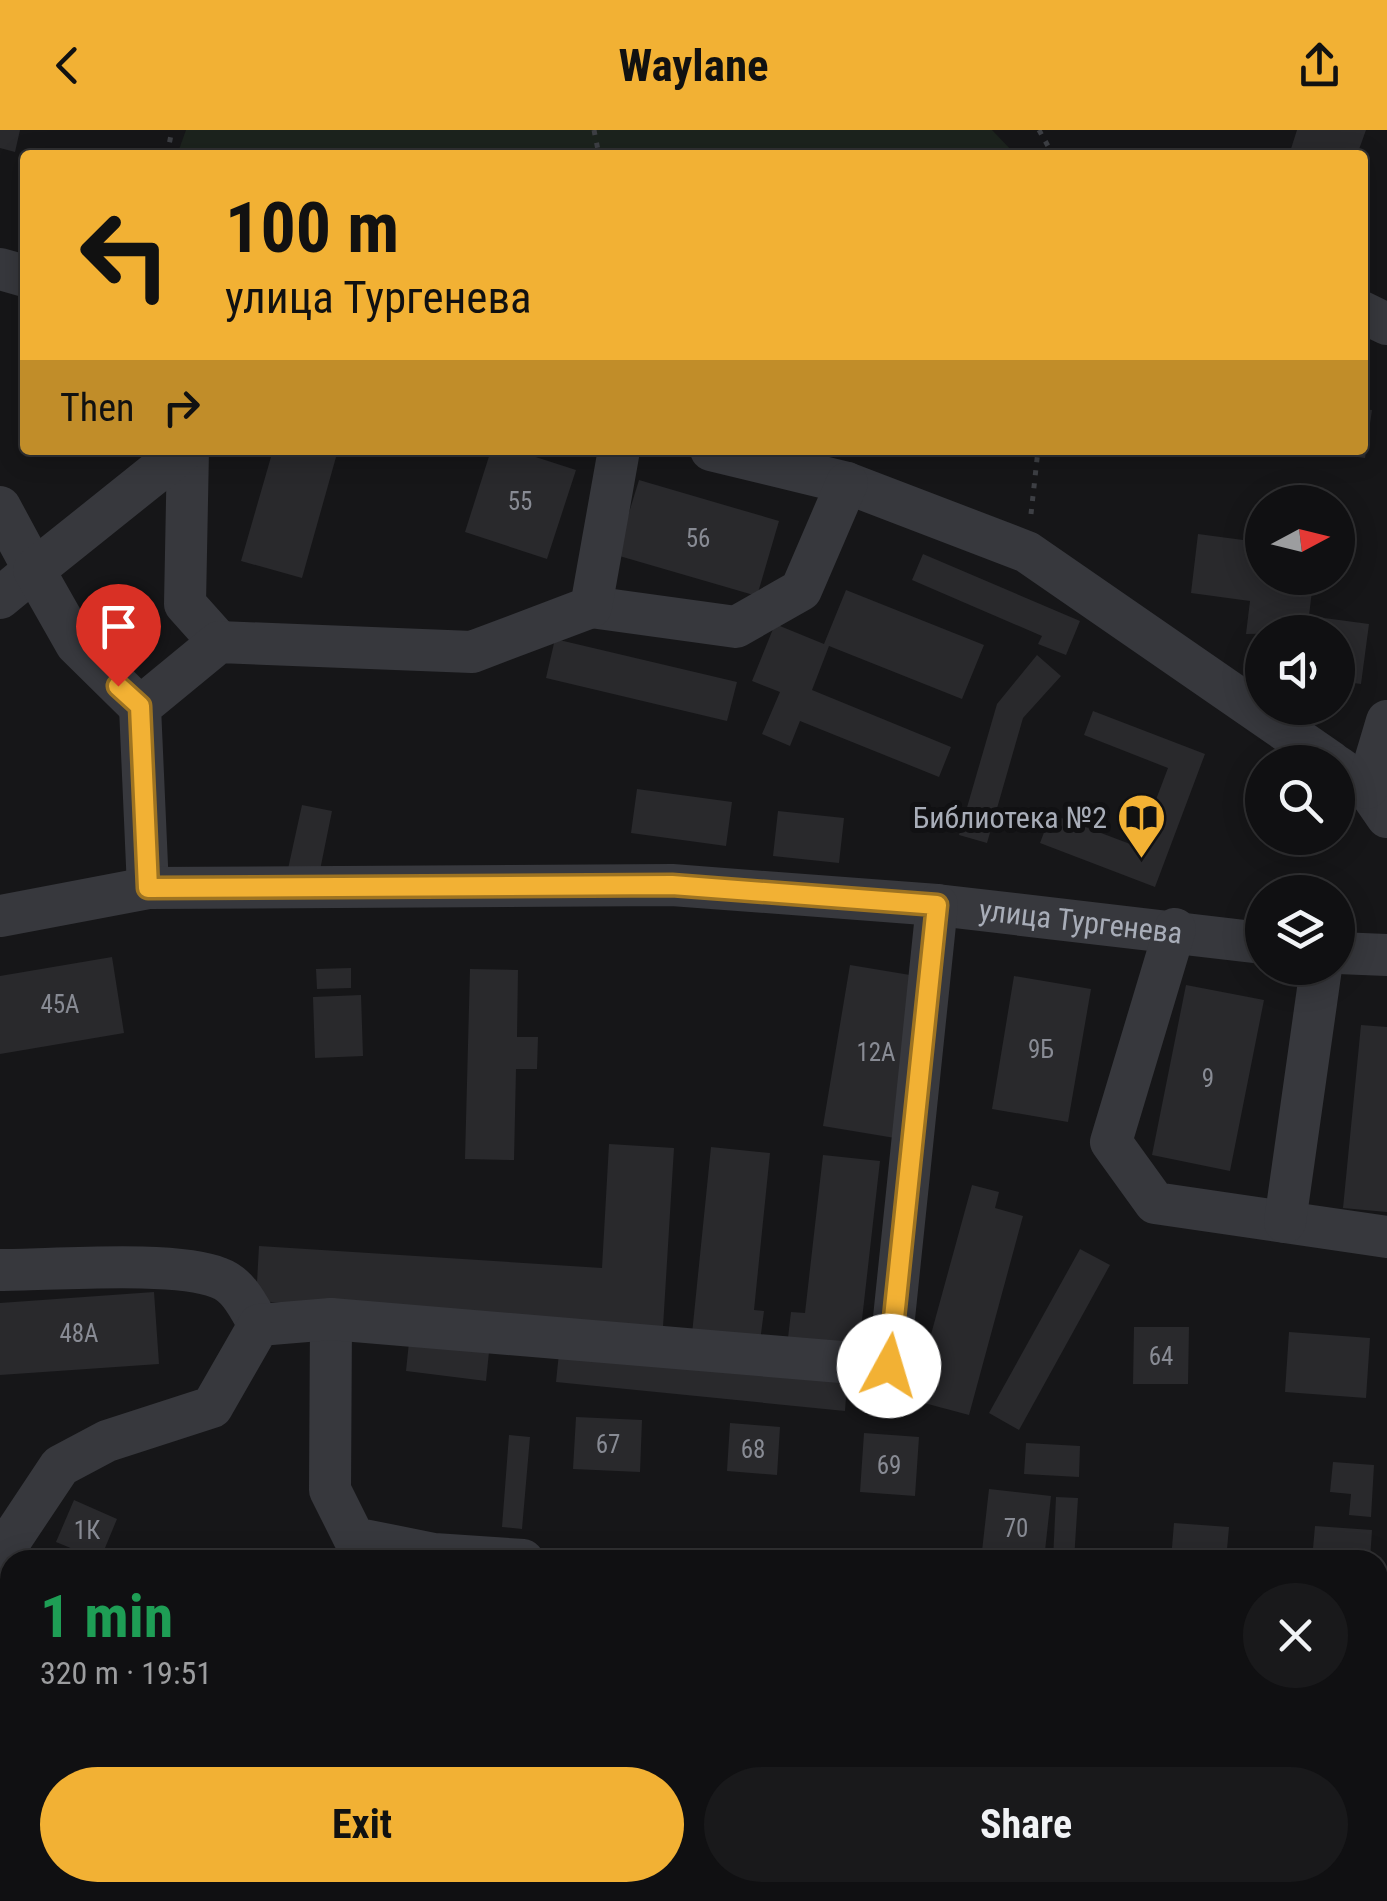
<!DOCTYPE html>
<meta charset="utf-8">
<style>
:root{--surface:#101012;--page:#19191b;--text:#f1f3f6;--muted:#9c9d9f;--line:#303032;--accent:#f2b134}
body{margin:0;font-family:"Roboto Condensed",sans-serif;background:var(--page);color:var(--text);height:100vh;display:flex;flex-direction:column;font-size:38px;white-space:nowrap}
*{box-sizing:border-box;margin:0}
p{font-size:32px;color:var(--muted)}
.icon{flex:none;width:55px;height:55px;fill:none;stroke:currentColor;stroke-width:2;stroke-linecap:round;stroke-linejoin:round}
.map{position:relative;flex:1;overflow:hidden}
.details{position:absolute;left:0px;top:1420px;width:1388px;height:352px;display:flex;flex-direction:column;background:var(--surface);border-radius:30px 30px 0 0;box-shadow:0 5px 25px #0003,0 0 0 2px var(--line)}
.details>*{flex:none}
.top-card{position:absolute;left:20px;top:20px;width:1348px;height:305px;border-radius:10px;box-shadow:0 5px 25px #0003,0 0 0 2px var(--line);background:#f2b134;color:#111;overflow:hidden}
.needle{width:65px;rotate:83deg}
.fabs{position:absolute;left:1245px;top:355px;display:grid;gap:20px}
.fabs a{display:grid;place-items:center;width:110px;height:110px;border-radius:50%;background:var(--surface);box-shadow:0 5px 25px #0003,0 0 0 2px var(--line);font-size:50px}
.pin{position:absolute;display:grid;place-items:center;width:85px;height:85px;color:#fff;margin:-102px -42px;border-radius:50% 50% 50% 0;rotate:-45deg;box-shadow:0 0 10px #0007}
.pin .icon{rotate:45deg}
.me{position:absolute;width:110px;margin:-55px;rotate:6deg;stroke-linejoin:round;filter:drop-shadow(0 0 8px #0008)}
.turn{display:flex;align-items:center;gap:35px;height:210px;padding:0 40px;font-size:45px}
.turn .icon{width:130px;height:130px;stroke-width:2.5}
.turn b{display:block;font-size:70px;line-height:85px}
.then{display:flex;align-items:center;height:95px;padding:0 40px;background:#0003;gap:20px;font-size:38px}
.round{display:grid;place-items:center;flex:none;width:105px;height:105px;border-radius:52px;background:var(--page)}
.head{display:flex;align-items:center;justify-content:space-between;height:170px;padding:0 40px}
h1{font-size:60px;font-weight:700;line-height:75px;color:#1e9e55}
.button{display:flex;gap:20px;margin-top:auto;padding:20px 40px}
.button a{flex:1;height:115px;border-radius:60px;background:var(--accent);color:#111;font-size:40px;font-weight:700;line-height:115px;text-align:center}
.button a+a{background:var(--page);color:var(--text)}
header{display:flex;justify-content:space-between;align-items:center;height:130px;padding:0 40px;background:var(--accent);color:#111;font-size:45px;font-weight:700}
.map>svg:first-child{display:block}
.green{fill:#1c231d}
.building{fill:#29292c}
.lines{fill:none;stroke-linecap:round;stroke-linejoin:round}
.path{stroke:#3d3f44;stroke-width:5;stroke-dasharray:5 8;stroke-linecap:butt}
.minor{stroke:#37383d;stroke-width:42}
.route-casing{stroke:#9d7322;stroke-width:25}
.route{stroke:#f2b134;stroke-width:18}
.labels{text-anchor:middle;stroke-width:10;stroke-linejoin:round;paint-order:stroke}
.number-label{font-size:25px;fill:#888b94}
.poi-label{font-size:30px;fill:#a8adb8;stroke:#111113;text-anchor:end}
.street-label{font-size:30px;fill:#a8adb8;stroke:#111113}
</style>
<header><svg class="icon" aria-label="back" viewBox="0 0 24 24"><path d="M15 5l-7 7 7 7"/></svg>Waylane<svg class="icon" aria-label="share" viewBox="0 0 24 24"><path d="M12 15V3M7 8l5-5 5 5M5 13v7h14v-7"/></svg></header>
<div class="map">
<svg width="1387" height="1771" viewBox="0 0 1387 1771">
<rect width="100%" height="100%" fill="#161618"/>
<path class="green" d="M186 0H992L1016 25H177Z"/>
<path class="building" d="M0 0H20L15 22 0 18Z
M1297 0H1366L1357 25H1289Z
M1362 279 1372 280 1365 328 1320 322 1362 320Z
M273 320H338L302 448 241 431Z
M491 320H514L576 340 547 429 465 402Z
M639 350 779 391 757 466 616 425Z
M1198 404 1258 412 1254 444 1313 452 1309 486 1369 494 1361 554 1338 551V502L1246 504 1250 471 1191 463Z
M923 424 1080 491 1066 525 1038 514 1042 506 912 450Z
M846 460 984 515 962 569 829 516 812 560 951 617 939 647 800 591 790 616 762 604 780 562 752 551 775 494 824 514Z
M555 509 737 552 727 591 546 548Z
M1037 525 1061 546 1023 588 987 713 959 705 997 574Z
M1093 581 1205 624 1155 757 1040 713 1051 684 1138 717 1168 638 1084 605Z
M637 659 732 672 726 716 631 703Z
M302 675 332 681 317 755 286 748Z
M778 681 844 688 839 733 773 726Z
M112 827 124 903 0 924V846Z
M850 835 928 848 901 1009 823 996Z
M351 838V858L317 859 316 839Z
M470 839 518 840 517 907H538L537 939H516L514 1030 465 1029Z
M1014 846 1091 859 1068 992 992 979Z
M1186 855 1264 870 1230 1041 1152 1025Z
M361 865 363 926 315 928 313 867Z
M1361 895 1387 897V1082L1343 1078Z
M609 1014 674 1018 663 1197 256 1171 259 1116 602 1138Z
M711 1017 770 1023 754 1180 764 1181 760 1211 692 1204Z
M823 1025 880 1031 859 1216 788 1208 791 1182 805 1183Z
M972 1055 999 1062 995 1078 1023 1086 969 1285 913 1270Z
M1080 1119 1110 1135 1019 1300 989 1283Z
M154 1162 159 1234 0 1245V1173Z
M1134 1197H1189L1188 1254H1133Z
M1289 1202 1370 1208 1366 1268 1285 1262Z
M409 1212 489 1222 486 1251 406 1241Z
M559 1223 847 1253 845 1281 556 1252Z
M576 1287 642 1290 640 1342 573 1339Z
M730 1293 780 1297 777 1345 727 1341Z
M864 1303 919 1307 915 1366 860 1362Z
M509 1305 530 1307 522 1399 502 1397Z
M1026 1313 1080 1316 1079 1347 1024 1344Z
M1333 1332 1374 1335 1371 1387 1349 1385 1351 1364 1330 1362Z
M989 1359 1051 1366 1044 1430H981Z
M1056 1367 1078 1368 1074 1430H1053Z
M74 1370 117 1389 100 1430 56 1412Z
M1174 1393 1229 1397 1226 1430H1171Z
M1315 1396 1372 1400 1370 1430H1312Z
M237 1419 267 1429V1430H233Z
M10 1496V1565L0 1560V1520Z
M291 1762H343L342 1771H290Z
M401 1762H446L443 1771H398Z
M711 1762H732L753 1771H708Z
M1031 1762H1073L1081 1771H1039Z"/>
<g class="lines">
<path class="path" d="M594 0 599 25
M1039 0 1053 25
M167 25 172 0
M1031 384 1038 320"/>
<g class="minor">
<path d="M0 139 25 146"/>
<path d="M1362 182 1387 194"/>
<path d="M188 320 185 474 219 512"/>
<path d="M711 320 847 353 1027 422 1331 632"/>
<path d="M0 377 34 440 0 468"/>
<path d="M591 477 736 497 801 460 847 353"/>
<path d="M140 577 76 514 34 440 184 320"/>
<path d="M1338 637 1367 658 1387 687"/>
<path d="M1367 658 1387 591"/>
<path d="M148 758 140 577 219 512 472 522 591 477 619 320"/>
<path id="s1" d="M0 786 148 758 672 755 937 775 1262 813"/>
<path d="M1175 799 1111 1012 1155 1073 1387 1107"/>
<path d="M1338 823 1387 825"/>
<path d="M1285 1092 1321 838"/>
<path d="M0 1140C52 1140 176 1130 219 1148 239 1155 249 1178 259 1195"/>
<path d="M331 1189 330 1360 354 1408 434 1424 523 1430"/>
<path d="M0 1426 60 1336 107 1311 212 1277 259 1195 331 1189 889 1236 937 775"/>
<path d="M1378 1495 1387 1492"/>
<path d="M0 1762 34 1771"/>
<path d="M1247 1771 1275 1762"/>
</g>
</g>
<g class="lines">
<defs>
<path id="route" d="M118 556 140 576 148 758 672 755 937 775 889 1236"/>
</defs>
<use href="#route" class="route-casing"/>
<use href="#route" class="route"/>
</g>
<defs>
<symbol id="library-pin" viewBox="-11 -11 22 30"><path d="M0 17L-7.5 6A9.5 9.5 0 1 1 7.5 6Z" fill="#f2b134" stroke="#111113"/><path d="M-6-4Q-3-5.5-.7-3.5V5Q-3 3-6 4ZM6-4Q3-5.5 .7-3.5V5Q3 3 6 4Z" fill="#111"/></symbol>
</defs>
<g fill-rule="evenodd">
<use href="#library-pin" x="1114" y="660" width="55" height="75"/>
</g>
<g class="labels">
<g class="number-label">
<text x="520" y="380">55</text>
<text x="698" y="417">56</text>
<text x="60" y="883">45А</text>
<text x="1041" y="928">9Б</text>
<text x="876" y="931">12А</text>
<text x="1208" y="957">9</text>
<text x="79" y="1212">48А</text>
<text x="1161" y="1235">64</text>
<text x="608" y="1323">67</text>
<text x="753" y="1328">68</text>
<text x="889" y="1344">69</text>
<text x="1016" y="1407">70</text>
<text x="87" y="1409">1К</text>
</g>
<g class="poi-label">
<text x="1107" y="698">Библиотека №2</text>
</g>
<g class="street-label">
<text dy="10" stroke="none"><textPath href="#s1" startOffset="1085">улица Тургенева</textPath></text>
</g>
</g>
</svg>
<div class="fabs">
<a><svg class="needle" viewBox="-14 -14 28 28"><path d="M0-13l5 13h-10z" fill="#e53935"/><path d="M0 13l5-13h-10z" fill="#9c9d9f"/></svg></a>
<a><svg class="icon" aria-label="sound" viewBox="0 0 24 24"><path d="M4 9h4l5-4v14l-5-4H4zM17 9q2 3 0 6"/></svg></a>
<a><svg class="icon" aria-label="search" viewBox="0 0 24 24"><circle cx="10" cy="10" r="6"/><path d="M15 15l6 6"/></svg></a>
<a><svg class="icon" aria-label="layers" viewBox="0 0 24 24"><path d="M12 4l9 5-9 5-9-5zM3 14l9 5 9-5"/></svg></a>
</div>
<div class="pin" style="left:118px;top:556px;background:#d93025"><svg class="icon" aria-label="arrive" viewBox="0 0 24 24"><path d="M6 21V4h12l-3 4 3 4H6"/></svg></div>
<svg class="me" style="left:889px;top:1236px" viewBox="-20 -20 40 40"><circle r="19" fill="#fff"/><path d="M0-13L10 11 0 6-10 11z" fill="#f2b134"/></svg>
<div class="top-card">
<div class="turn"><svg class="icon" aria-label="left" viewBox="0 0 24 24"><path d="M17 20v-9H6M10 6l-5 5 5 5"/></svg><div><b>100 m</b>улица Тургенева</div></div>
<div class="then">Then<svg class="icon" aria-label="right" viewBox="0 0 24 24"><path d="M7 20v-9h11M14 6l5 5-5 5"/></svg></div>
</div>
<section class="details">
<div class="head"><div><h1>1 min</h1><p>320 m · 19:51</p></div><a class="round"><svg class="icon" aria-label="close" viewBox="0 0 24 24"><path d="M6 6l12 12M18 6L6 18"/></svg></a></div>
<div class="button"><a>Exit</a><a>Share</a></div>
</section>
</div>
